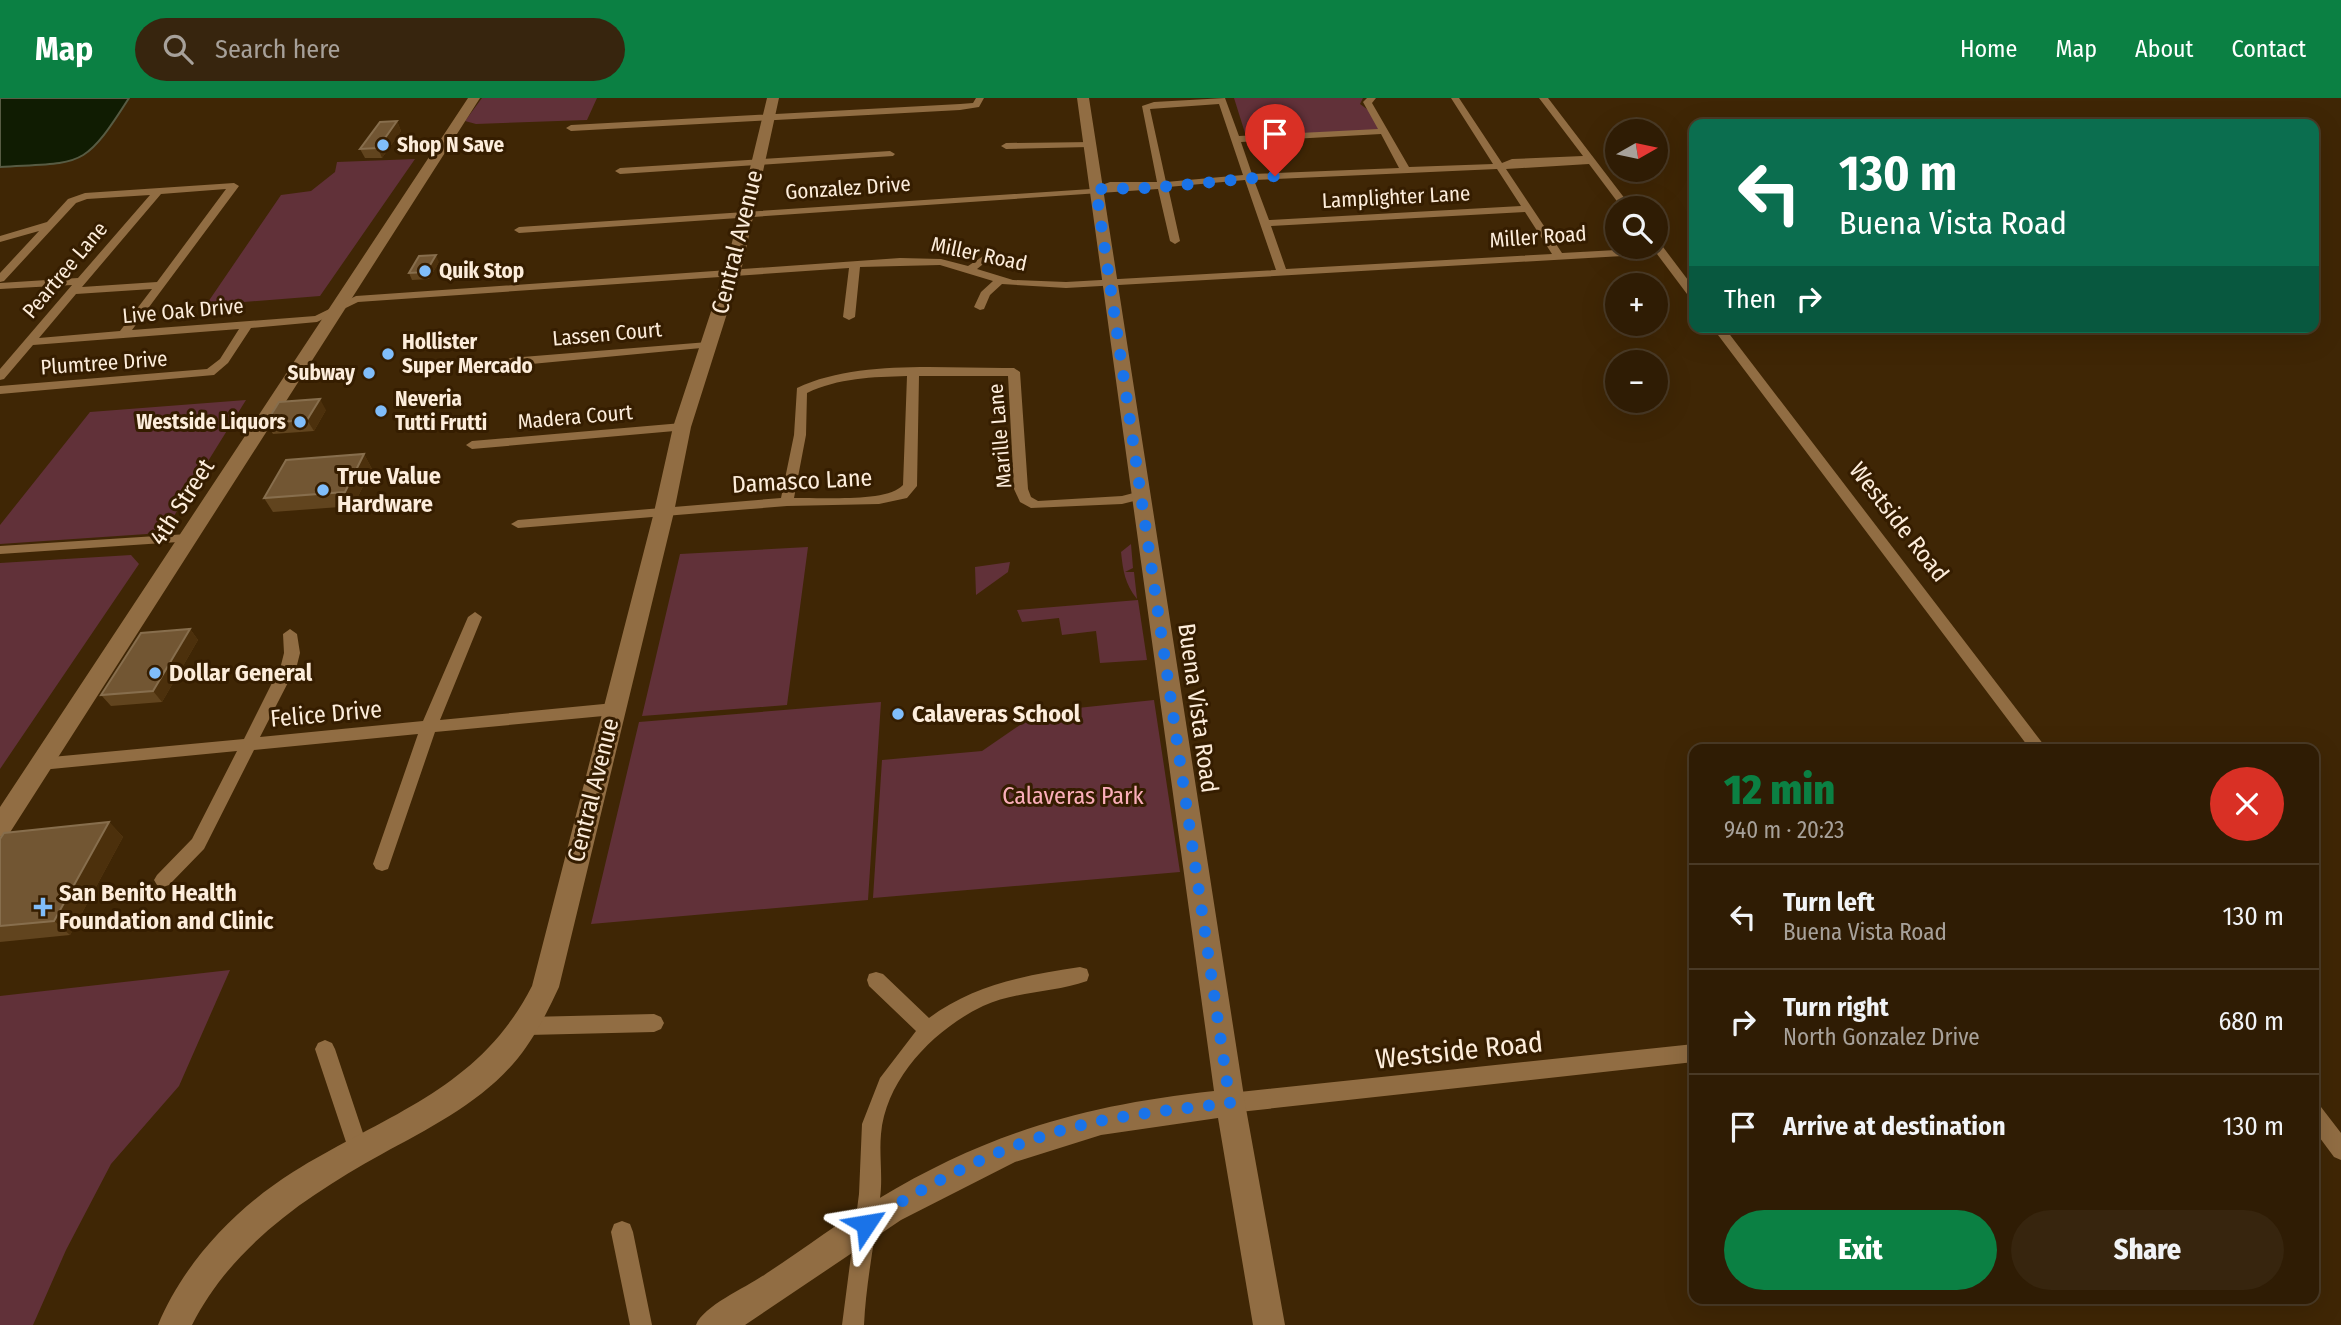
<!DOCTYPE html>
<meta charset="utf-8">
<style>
:root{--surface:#2f1c04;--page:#37250e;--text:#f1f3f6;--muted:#a7a19a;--line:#4a3a26;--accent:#0b8043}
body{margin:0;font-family:"Fira Sans Condensed",sans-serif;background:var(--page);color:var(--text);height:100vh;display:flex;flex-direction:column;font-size:26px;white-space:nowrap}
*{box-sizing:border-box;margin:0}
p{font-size:23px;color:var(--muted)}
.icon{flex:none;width:38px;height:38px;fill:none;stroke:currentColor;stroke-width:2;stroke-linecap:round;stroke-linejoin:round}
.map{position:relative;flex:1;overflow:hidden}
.details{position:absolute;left:1689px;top:646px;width:630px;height:560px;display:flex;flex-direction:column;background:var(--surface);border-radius:14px;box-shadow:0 7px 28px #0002,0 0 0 2px var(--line)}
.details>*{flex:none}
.top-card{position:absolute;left:1689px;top:21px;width:630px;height:214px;border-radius:14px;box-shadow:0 7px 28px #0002,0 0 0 2px var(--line);background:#0b6e4f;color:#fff;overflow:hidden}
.needle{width:46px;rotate:81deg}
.tools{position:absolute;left:1605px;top:21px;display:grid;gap:14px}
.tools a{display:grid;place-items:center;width:63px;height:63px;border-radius:50%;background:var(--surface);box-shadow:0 7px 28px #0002,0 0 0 2px var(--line);font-size:35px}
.pin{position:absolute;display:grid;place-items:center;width:60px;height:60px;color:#fff;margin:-72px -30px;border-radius:50% 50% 50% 0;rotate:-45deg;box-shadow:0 0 7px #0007}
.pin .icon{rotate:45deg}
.me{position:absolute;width:77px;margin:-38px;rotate:57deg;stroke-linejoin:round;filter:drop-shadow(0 0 5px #0008)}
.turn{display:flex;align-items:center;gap:24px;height:147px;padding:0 35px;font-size:32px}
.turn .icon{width:91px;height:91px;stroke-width:2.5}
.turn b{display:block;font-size:49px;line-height:60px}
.then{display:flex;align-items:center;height:66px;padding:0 35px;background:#0003;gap:14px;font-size:26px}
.round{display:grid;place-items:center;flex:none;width:74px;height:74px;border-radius:37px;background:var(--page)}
.summary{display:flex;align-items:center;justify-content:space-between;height:119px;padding:0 35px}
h1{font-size:42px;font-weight:800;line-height:52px;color:var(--accent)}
.button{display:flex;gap:14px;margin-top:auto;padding:14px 35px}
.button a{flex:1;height:80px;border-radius:42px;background:var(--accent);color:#fff;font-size:28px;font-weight:800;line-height:80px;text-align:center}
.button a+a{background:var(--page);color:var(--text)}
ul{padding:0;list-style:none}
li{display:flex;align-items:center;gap:21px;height:105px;padding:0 35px;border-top:2px solid var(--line)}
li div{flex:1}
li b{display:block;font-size:26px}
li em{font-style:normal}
header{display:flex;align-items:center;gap:42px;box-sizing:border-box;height:98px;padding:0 35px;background:var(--accent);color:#fff}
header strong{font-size:33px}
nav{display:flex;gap:38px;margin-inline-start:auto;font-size:24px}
.search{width:490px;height:63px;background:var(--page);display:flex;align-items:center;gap:18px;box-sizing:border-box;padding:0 24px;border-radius:38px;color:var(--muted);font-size:26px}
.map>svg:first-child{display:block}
.green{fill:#613139}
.water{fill:#101c02;stroke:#575b43;stroke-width:2}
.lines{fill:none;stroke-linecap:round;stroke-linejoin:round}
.street{fill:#916d43;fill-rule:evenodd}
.secondary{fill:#916d43;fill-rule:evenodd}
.wall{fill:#61441e}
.shaded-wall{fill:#4c300c}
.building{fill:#725633;stroke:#876e4d;stroke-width:2}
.route{stroke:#1a73e8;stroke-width:12;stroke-dasharray:0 21.6}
.poi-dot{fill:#80bdfa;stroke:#351d00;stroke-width:2.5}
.labels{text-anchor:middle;stroke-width:6;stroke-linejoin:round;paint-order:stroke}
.far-poi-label{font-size:21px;font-weight:bold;fill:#fdeddb;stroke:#351d00;text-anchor:start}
.far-street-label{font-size:21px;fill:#fdeddb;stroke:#351d00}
.street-label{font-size:24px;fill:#fdeddb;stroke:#351d00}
.poi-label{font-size:24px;font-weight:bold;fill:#fdeddb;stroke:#351d00;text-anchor:start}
.park-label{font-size:24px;fill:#fbaeba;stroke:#351d00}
.near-street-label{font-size:28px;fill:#fdeddb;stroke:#351d00}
</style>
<header>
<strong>Map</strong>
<div class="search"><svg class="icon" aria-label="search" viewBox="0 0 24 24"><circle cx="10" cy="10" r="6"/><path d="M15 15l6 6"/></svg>Search here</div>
<nav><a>Home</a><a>Map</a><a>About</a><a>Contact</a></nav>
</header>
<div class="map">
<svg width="2341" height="1227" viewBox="0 0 2341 1227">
<rect width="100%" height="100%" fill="#3f2605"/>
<path class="green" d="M482 0H597L587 22 476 26 465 23Z
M1234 0H1363L1360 6 1371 14 1381 32 1253 38 1245 35Z
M415 61 320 198 206 207 281 97 311 93 335 74 337 64Z
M246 302 169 426 147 436 0 446V427L90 314Z
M1131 446 1133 470 1125 474H1134L1137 501C1125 486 1123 473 1121 454Z
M808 449 787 607 642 618 680 456Z
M131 457 139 466 0 671V465Z
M1010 464 1008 474 976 497 975 469Z
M1138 502 1147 562 1100 565 1096 533 1062 537 1059 520 1022 524 1017 512Z
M1154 602 1180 774 873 800 882 662 982 653 1039 614Z
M881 604 868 802 591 826 639 624Z
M230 872 179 988 111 1066 66 1152 33 1227H0V898Z"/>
<path class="water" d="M0 0H129C83 72 83 64 0 69Z"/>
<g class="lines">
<path class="street" d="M976 0H984L979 9 960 12 571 33 566 30 571 27 960 6 973 5Z
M1225 0 1239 38 1378 31 1363 4 1367 0H1376L1372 5 1409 69 1493 66 1451 0H1459L1502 65 1512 61 1583 58 1539 0H1548L1632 110H1622L1589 66 1506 71 1562 155 1653 150 1656 144 1660 145 1694 190V201L1690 200 1657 156 1066 190 1002 186 990 197 984 211 980 212 974 209 981 194 993 183 940 167 860 169 855 219 849 222 843 219 849 170 358 204 317 224 251 230 228 265 214 277 0 296V288L207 271 220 261 239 231 33 247 4 281 0 282V271L72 187 0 191V185L78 180 150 97 87 101 76 105 4 183 0 184V175L39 133 0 144V138L47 124 68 101 85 95 234 85 239 88 132 232 315 218 356 198 900 160 941 161 968 168 988 155 993 158 977 171 1013 182 1066 184 1276 172 1245 82 1168 89 1180 143 1175 146 1170 143 1158 91 519 135 514 132 519 129 1091 91 1110 84H1157L1142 8 1154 4ZM1219 6 1243 77 1166 84 1150 11ZM1381 36 1399 70 1252 76 1241 44ZM1497 71 1521 108 1269 122 1254 82ZM226 91 157 184 82 189 161 96ZM1525 114 1552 156 1286 171 1271 128ZM152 191 120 233 39 240 76 196Z
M1092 44V48L1089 49 1006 51 1001 48 1006 45Z
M890 53 895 56 893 58 620 76 615 73 620 70Z
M1712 229H1724L2047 651H2030Z
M708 244 714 247 712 249 510 268 504 264 510 260Z
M1014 270 1020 274 1028 391 1031 399 1038 403 1122 398 1141 393 1148 397 1146 400 1122 406 1031 410 1020 404 1014 391 1008 278H919L917 388 907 400 879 406 787 408 518 430 511 426 518 422 781 400 794 337 797 290C859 261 946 271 1014 270ZM907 278 903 387C887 405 820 399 794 400L806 337 807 295C838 280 873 279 907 278Z
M682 325 686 326V332L472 351 466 347 472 343Z
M188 436 193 437 195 440 193 443 0 456V448Z
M475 514 482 519 440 622 614 605 622 611 614 617 435 634 388 771 382 773 376 771 373 766 418 636 254 652 204 751 169 787 163 789 157 787 154 782 157 777 192 741 237 653 41 672 35 670 33 666 35 662 41 660 244 641 281 567 284 555 283 536 290 531 297 536 300 555 297 567 260 639 423 623 468 519Z
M1080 869 1087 871 1089 877 1087 883C1053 895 1016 893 983 908 935 931 886 980 881 1036 879 1057 883 1079 880 1100 875 1142 866 1184 864 1227H842L859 1096 862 1026 880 980 916 933 869 888 867 882 869 876 876 874 883 876 929 920C973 887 1026 877 1080 869Z
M654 916 661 919 664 925 661 931 654 934 528 937 521 934 518 928 521 922 528 919Z
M325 942 332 945 335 951 369 1053 366 1060 359 1063 352 1060 349 1053 315 951 318 945Z
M1694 946V964L1230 1015 1223 1012 1220 1005 1223 998 1230 995Z
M2314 1006 2321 1009 2341 1035V1062L2334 1059 2314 1032Z
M622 1123 630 1126 633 1134 652 1227H630L611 1134 614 1126Z"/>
<path class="secondary" d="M468 0H480L9 736 0 739V709Z
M767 0H779L743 165 691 329 674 414 559 889C546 917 533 943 513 966 478 1006 428 1031 382 1056 306 1098 232 1148 192 1227H158C184 1164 236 1110 293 1074 386 1016 479 992 532 888L654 414 673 329 727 165Z
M1077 0H1089L1245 1005 1285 1227H1253L1218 1020 1101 1037 1015 1064 901 1122 745 1227H696C704 1207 748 1189 767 1175 804 1151 839 1124 878 1101 989 1034 1086 1007 1214 993Z"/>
</g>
<path class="wall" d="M397 23 401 33 382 60H365L360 51Z
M439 164 429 181 412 182 409 175Z
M326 312 314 333 273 336 266 325Z
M364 356 372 371 353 408 273 414 264 400Z
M190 531 198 542 162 604 111 608 101 597Z
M109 724 123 739 70 837 0 844V741Z"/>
<path class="shaded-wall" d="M397 23 401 33 382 60 378 50Z
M436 157 439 164 429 181 426 174Z
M320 301 326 312 314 333 307 322Z
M364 356 372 371 353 408 345 394Z
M190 531 198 542 162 604 153 593Z
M109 724 123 739 70 837 54 823Z"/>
<path class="building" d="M397 23 378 50 360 51 380 24Z
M436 157 426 174 409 175 419 158Z
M320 301 307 322 266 325 279 304Z
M364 356 345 394 264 400 286 362Z
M190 531 153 593 101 597 141 535Z
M109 724 54 823 0 828V741L4 735Z"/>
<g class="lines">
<path class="route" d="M866 1126C933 1082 1008 1044 1086 1026 1133 1015 1182 1011 1230 1005L1096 91 1151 90 1275 78"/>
</g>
<g class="poi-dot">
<circle cx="383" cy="47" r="7"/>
<circle cx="425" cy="173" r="7"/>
<circle cx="388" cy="256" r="7"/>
<circle cx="369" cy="275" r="7"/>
<circle cx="381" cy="313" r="7"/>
<circle cx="300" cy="324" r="7"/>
<circle cx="323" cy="392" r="7"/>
<circle cx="155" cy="575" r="7"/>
<circle cx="898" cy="616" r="7"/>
<path d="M39.5 798.5h7v7h7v7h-7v7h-7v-7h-7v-7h7z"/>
</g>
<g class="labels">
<g class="far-poi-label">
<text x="397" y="54">Shop N Save</text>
<text x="439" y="180">Quik Stop</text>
<text x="402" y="251">Hollister<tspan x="402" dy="24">Super Mercado</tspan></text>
<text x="355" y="282" text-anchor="end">Subway</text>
<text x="395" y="308">Neveria<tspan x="395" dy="24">Tutti Frutti</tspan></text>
<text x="286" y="331" text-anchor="end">Westside Liquors</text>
</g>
<g class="far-street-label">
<text transform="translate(848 90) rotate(-4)" y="7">Gonzalez Drive</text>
<text transform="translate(1396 99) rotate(-3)" y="7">Lamplighter Lane</text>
<text transform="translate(1538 139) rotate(-4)" y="7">Miller Road</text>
<text transform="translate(979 156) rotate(12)" y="7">Miller Road</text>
<text transform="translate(65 172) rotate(-50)" y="7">Peartree Lane</text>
<text transform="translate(183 213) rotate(-5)" y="7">Live Oak Drive</text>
<text transform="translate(607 236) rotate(-5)" y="7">Lassen Court</text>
<text transform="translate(104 265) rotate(-4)" y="7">Plumtree Drive</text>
<text transform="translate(575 319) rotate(-5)" y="7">Madera Court</text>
<text transform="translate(1000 338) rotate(-95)" y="7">Marille Lane</text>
</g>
<g class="street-label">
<text transform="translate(737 144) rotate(-76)" y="8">Central Avenue</text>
<text transform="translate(802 383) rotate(-3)" y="8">Damasco Lane</text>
<text transform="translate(182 404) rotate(-57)" y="8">4th Street</text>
<text transform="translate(1899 424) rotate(52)" y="8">Westside Road</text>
<text transform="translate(1198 610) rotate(82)" y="8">Buena Vista Road</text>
<text transform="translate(326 616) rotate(-5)" y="8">Felice Drive</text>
<text transform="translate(593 692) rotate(-76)" y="8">Central Avenue</text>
</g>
<g class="poi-label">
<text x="337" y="386">True Value<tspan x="337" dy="28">Hardware</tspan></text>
<text x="169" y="583">Dollar General</text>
<text x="912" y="624">Calaveras School</text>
<text x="59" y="803">San Benito Health<tspan x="59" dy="28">Foundation and Clinic</tspan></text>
</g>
<g class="park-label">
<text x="1073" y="706">Calaveras Park</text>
</g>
<g class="near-street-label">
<text transform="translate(1459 952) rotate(-6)" y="10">Westside Road</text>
</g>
</g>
</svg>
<div class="tools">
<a><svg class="needle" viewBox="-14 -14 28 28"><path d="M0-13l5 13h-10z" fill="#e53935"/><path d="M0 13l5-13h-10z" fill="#a7a19a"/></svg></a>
<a><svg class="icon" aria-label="search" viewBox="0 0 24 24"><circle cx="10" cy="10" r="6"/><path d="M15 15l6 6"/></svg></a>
<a>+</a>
<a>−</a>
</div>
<div class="pin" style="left:1275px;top:78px;background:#d93025"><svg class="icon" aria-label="arrive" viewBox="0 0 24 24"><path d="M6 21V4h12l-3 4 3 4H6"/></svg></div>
<svg class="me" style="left:866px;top:1126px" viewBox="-20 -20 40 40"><path d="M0-17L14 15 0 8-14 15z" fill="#1a73e8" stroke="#fff" stroke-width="4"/></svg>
<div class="top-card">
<div class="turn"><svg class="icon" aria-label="left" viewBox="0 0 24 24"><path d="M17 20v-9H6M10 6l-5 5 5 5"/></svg><div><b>130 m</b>Buena Vista Road</div></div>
<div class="then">Then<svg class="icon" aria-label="right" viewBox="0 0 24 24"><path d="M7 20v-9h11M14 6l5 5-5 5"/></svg></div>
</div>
<section class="details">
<div class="summary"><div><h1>12 min</h1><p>940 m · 20:23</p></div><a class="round" style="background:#d93025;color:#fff"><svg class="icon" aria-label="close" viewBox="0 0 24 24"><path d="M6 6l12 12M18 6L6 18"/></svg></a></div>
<ul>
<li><svg class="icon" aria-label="left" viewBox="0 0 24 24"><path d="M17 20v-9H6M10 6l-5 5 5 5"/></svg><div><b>Turn left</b><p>Buena Vista Road</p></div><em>130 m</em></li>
<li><svg class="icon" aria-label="right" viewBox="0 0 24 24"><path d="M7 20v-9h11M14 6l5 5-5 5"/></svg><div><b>Turn right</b><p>North Gonzalez Drive</p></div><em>680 m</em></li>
<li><svg class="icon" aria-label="arrive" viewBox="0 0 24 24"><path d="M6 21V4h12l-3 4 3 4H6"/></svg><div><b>Arrive at destination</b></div><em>130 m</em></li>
</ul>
<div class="button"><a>Exit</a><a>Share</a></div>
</section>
</div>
